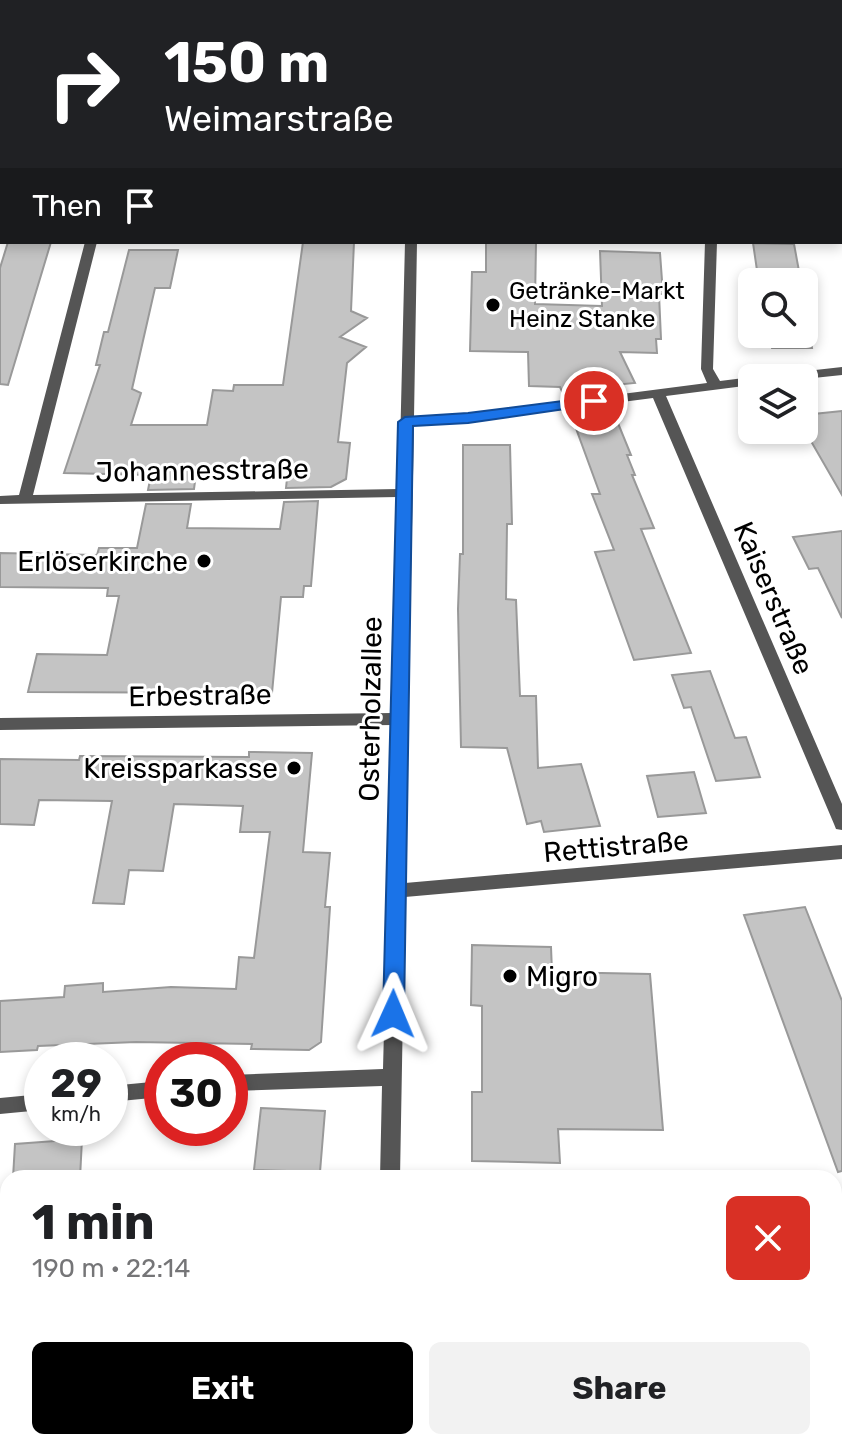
<!DOCTYPE html>
<meta charset="utf-8">
<style>
:root{--surface:#fff;--page:#f2f2f2;--text:#202124;--muted:#757577;--accent:#000}
body{margin:0;font-family:Rubik,sans-serif;background:var(--page);color:var(--text);height:100vh;display:flex;flex-direction:column;font-size:30px;white-space:nowrap}
*{box-sizing:border-box;margin:0}
p{font-size:26px;color:var(--muted)}
.icon{flex:none;width:44px;height:44px;fill:none;stroke:currentColor;stroke-width:2;stroke-linecap:round;stroke-linejoin:round}
.map{position:relative;flex:1;overflow:hidden}
.drawer{position:absolute;left:0px;top:1170px;width:842px;height:280px;display:flex;flex-direction:column;background:var(--surface);border-radius:24px 24px 0 0;box-shadow:0 4px 12px #0003}
.drawer>*{flex:none}
.hud{position:absolute;left:0px;top:0px;width:842px;height:244px;box-shadow:0 4px 12px #0003;background:#202124;color:#fff;overflow:hidden}
.controls{position:absolute;left:738px;top:268px;display:grid;gap:16px}
.controls a{display:grid;place-items:center;width:80px;height:80px;border-radius:12px;background:var(--surface);box-shadow:0 4px 12px #0003;font-size:40px}
.speed{position:absolute;left:24px;top:1042px;display:flex;gap:16px;font-size:40px;font-weight:700;text-align:center}
.speed>*{display:grid;place-content:center;width:104px;height:104px;border-radius:50%;background:var(--surface);box-shadow:0 4px 12px #0003;line-height:1}
.speed small{font-size:20px;font-weight:400}
.speed .limit{border:12px solid #d22;background:#fff;color:#111}
.pin{position:absolute;display:grid;place-items:center;width:68px;height:68px;color:#fff;margin:-34px;border:4px solid #fff;border-radius:50%;box-shadow:0 2px 8px #0007}
.me{position:absolute;width:88px;margin:-44px;rotate:1deg;stroke-linejoin:round;filter:drop-shadow(0 0 6px #0008)}
.turn{display:flex;align-items:center;gap:28px;height:168px;padding:0 32px;font-size:36px}
.turn .icon{width:104px;height:104px;stroke-width:2.5}
.turn b{display:block;font-size:56px;line-height:68px}
.then{display:flex;align-items:center;height:76px;padding:0 32px;background:#0003;gap:16px;font-size:30px}
.round{display:grid;place-items:center;flex:none;width:84px;height:84px;border-radius:12px;background:var(--page)}
.head{display:flex;align-items:center;justify-content:space-between;height:136px;padding:0 32px}
h1{font-size:48px;font-weight:700;line-height:60px}
.button{display:flex;gap:16px;margin-top:auto;padding:16px 32px}
.button a{flex:1;height:92px;border-radius:12px;background:var(--accent);color:#fff;font-size:32px;font-weight:700;line-height:92px;text-align:center}
.button a+a{background:var(--page);color:var(--text)}
.map>svg:first-child{display:block}
.building{fill:#c4c4c4;stroke:#999;stroke-width:2}
.lines{fill:none;stroke-linecap:round;stroke-linejoin:round}
.minor{fill:#555;fill-rule:evenodd}
.route{fill:#1a73e8;stroke:#114b97;stroke-width:2}
.poi-dot{fill:#000;stroke:#fff;stroke-width:3}
.labels{text-anchor:middle;stroke-width:6;stroke-linejoin:round;paint-order:stroke}
.far-poi-label{font-size:24px;fill:#000;stroke:#fff;text-anchor:start}
.street-label{font-size:28px;fill:#000;stroke:#fff}
.poi-label{font-size:28px;fill:#000;stroke:#fff;text-anchor:end}
</style>
<div class="map">
<svg width="842" height="1450" viewBox="0 0 842 1450">
<rect width="100%" height="100%" fill="#fff"/>
<path class="building" d="M8 242H51L8 385 0 384V268Z
M303 242H354L351 311 367 318 340 337 366 347 347 363 338 442 350 443 346 479 331 487 286 488 288 469 197 467 194 489 148 490 151 475 64 473 100 365H96L104 332H108L129 250H178L170 288H155L132 389 141 393 131 425H207L213 390 233 391 234 385H283Z
M486 242H536L535 304 602 306 600 251 660 253 663 294H659L661 339H656L657 353 620 352 635 383 603 386 606 393 565 398 560 387 529 386 528 352 470 351 472 272H486Z
M753 243 794 244 801 282H755L753 276 758 277Z
M804 299 812 348H772L768 334H804Z
M611 406 631 455H627L635 475H632L654 528 641 529 691 653 634 660 595 552 614 550 592 494H600L570 412Z
M842 411V495L804 429V415Z
M463 445H510L512 524H507L506 599 516 600 520 696H536L538 768 581 764 600 826 544 832 541 821 527 824 507 748 461 747 458 609 460 554H463Z
M318 501 311 586H304L303 597H281L272 693 28 692 37 654 107 655 119 596H107L108 588 0 587V553L97 555 99 548H137L146 504H191L187 528 280 529 284 502Z
M842 531V618L818 568 809 569 793 537Z
M710 671 735 738 746 737 760 777 716 781 691 707 684 708 672 675Z
M249 752 312 753 303 852 330 853 325 907H330L321 1042 309 1050 251 1049 252 1044 136 1042 38 1046 37 1050 0 1052V1001L64 997 65 986 103 983V992L171 987 236 989 239 957 254 958 270 832H240L243 806 174 804 163 871 129 870 124 904 93 903 112 801 39 800 34 825 0 824V759L79 760 80 756 249 757Z
M694 772 706 813 658 817 647 776Z
M805 907 842 1001V1171L838 1172 744 915Z
M472 945 551 947 552 972 650 974 663 1130 558 1129 560 1163 472 1161V1092H482V1006L471 1005Z
M261 1108 325 1111 320 1172 254 1170Z
M82 1139 80 1178H13L15 1144Z"/>
<g class="lines">
<path class="minor" d="M149 0H159L148 2Z
M413 0H423V2H413Z
M712 0H722V2H712Z
M0 69H2V75H0Z
M85 242H97L33 495 399 489 405 242H417L414 417 468 414 707 383 701 369 705 242H717L713 369 720 381 752 377 756 378H752V385L666 396 842 804V830L836 829 834 824 653 398 468 422 414 425 405 883 842 845V859L405 897 400 1178H380L382 1086 230 1091V1075L383 1069 392 725 0 730V718L392 713 398 497 0 504V496L19 495Z
M842 367V375L804 379 774 378 780 374Z
M162 1081V1097L110 1102V1086Z
M42 1094V1110L0 1114V1098Z
M370 1442H392V1450H370Z"/>
</g>
<path class="route" d="M594 397 602 401 599 404 468 423 413 426 404 1014 401 1020 393 1023 386 1020 383 1014 398 422 405 417 468 413Z"/>
<g class="poi-dot">
<circle cx="493" cy="305" r="8"/>
<circle cx="204" cy="561" r="8"/>
<circle cx="294" cy="768" r="8"/>
<circle cx="510" cy="976" r="8"/>
</g>
<g class="labels">
<g class="far-poi-label">
<text x="509" y="299">Getränke-Markt<tspan x="509" dy="28">Heinz Stanke</tspan></text>
</g>
<g class="street-label">
<text transform="translate(202 470) rotate(-1)" y="10">Johannesstraße</text>
<text transform="translate(774 598) rotate(67)" y="10">Kaiserstraße</text>
<text transform="translate(200 695) rotate(-1)" y="10">Erbestraße</text>
<text transform="translate(370 709) rotate(-89)" y="10">Osterholzallee</text>
<text transform="translate(616 846) rotate(-5)" y="10">Rettistraße</text>
</g>
<g class="poi-label">
<text x="188" y="571">Erlöserkirche</text>
<text x="278" y="778">Kreissparkasse</text>
<text x="526" y="986" text-anchor="start">Migro</text>
</g>
</g>
</svg>
<div class="controls">
<a><svg class="icon" aria-label="search" viewBox="0 0 24 24"><circle cx="10" cy="10" r="6"/><path d="M15 15l6 6"/></svg></a>
<a><svg class="icon" aria-label="layers" viewBox="0 0 24 24"><path d="M12 4l9 5-9 5-9-5zM3 14l9 5 9-5"/></svg></a>
</div>
<div class="speed"><div>29<small>km/h</small></div><div class="limit">30</div></div>
<div class="pin" style="left:594px;top:401px;background:#d93025"><svg class="icon" aria-label="arrive" viewBox="0 0 24 24"><path d="M6 21V4h12l-3 4 3 4H6"/></svg></div>
<svg class="me" style="left:393px;top:1014px" viewBox="-20 -20 40 40"><path d="M0-17L14 15 0 8-14 15z" fill="#1a73e8" stroke="#fff" stroke-width="4"/></svg>
<div class="hud">
<div class="turn"><svg class="icon" aria-label="right" viewBox="0 0 24 24"><path d="M7 20v-9h11M14 6l5 5-5 5"/></svg><div><b>150 m</b>Weimarstraße</div></div>
<div class="then">Then<svg class="icon" aria-label="arrive" viewBox="0 0 24 24"><path d="M6 21V4h12l-3 4 3 4H6"/></svg></div>
</div>
<section class="drawer">
<div class="head"><div><h1>1 min</h1><p>190 m · 22:14</p></div><a class="round" style="background:#d93025;color:#fff"><svg class="icon" aria-label="close" viewBox="0 0 24 24"><path d="M6 6l12 12M18 6L6 18"/></svg></a></div>
<div class="button"><a>Exit</a><a>Share</a></div>
</section>
</div>
